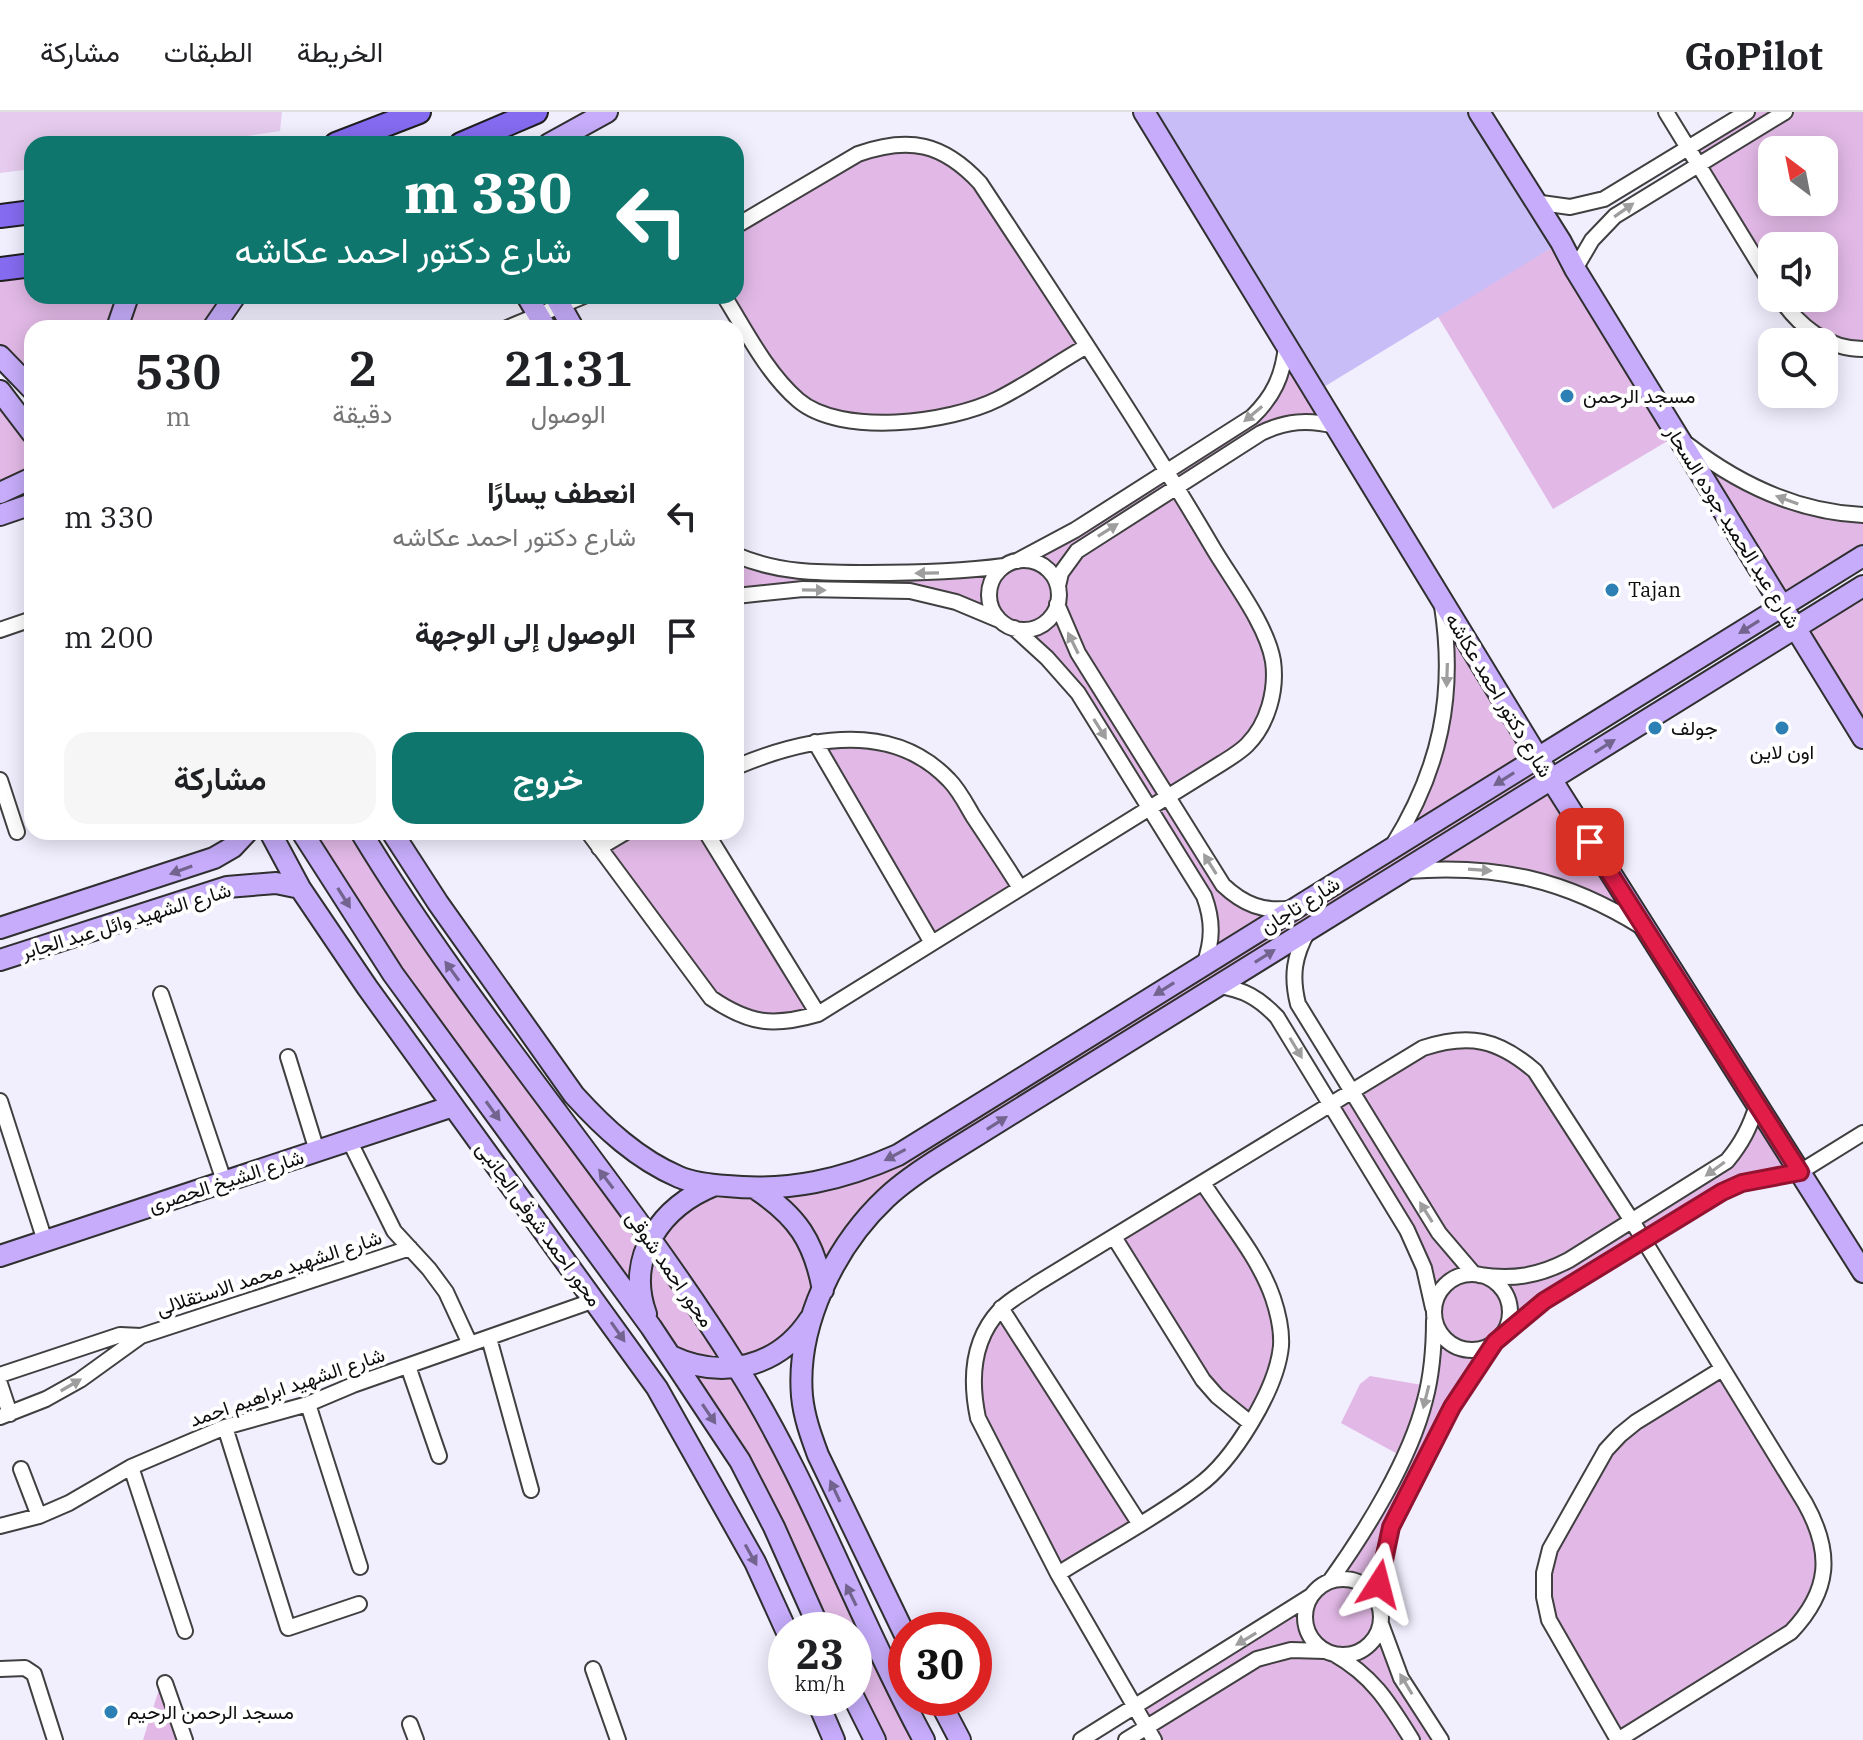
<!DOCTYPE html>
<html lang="ar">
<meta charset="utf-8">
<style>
:root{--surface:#fff;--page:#f6f6f6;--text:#202124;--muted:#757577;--line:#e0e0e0;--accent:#0f766e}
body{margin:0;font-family:"IBM Plex Serif",Vazirmatn,serif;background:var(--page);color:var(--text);direction:rtl;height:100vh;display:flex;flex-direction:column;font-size:30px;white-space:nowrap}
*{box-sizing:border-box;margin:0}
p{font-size:26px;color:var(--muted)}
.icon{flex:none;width:44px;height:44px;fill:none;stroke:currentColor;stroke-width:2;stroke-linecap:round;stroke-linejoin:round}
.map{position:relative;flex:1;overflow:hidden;direction:ltr}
.sheet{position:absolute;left:24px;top:208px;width:720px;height:520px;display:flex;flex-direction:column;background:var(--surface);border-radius:24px;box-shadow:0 4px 20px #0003;direction:rtl}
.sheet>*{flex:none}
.guide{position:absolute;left:24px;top:24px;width:720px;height:168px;border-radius:24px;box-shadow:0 4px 20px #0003;direction:rtl;background:#0f766e;color:#fff;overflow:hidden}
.needle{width:52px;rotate:328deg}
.fabs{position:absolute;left:1758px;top:24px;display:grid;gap:16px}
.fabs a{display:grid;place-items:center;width:80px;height:80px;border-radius:16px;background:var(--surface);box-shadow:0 4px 20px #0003;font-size:40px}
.speed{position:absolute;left:768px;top:1500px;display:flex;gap:16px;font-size:40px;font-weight:700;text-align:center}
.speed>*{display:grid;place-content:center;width:104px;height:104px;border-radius:50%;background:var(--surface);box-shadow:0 4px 20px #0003;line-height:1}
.speed small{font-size:20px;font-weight:400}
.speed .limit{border:12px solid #d22;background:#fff;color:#111}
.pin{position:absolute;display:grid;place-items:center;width:68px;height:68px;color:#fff;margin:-34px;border-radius:16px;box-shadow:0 4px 12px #0006}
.me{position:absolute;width:88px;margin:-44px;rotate:9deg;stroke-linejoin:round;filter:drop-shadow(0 0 6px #0008)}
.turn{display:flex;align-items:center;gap:28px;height:168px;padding:0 40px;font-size:36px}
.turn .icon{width:104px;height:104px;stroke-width:2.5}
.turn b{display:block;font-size:56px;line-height:68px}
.eta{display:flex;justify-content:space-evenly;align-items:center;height:136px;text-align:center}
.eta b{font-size:48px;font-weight:600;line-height:56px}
.cta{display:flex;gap:16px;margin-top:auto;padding:16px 40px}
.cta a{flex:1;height:92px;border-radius:24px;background:var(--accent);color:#fff;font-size:32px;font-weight:600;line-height:92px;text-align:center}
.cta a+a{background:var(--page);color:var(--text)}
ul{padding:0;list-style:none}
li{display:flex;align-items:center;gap:24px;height:120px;padding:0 40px}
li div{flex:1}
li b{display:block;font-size:30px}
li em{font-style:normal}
header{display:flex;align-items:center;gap:48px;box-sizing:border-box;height:112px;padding:0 40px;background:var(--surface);border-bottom:2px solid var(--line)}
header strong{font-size:38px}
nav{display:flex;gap:44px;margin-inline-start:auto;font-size:28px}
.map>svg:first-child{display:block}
.green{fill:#e2b9e6;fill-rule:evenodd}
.sand{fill:#c9bdf7}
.pitch{fill:#e6cbee}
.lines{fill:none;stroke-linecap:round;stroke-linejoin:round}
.street-casing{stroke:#404040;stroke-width:18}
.secondary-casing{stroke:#2f2f2f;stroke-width:24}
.primary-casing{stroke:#1e1e1e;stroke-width:26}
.street{stroke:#fff;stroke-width:14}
.secondary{stroke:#c6acfa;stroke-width:20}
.primary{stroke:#856bf0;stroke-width:22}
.oneway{fill:#9e9e9e}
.oneway2{fill:#73648f}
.route-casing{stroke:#92132f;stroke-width:20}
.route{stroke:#e11d48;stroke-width:14}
.poi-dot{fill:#2d80b4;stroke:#fff;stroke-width:3}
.labels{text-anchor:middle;stroke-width:8;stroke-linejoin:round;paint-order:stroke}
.poi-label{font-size:20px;fill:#0d0d0d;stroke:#fff;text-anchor:start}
.street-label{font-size:20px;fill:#0d0d0d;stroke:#fff}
</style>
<header>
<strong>GoPilot</strong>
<nav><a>الخريطة</a><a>الطبقات</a><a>مشاركة</a></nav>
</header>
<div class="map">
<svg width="1863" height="1628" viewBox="0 0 1863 1628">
<rect width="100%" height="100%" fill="#f1eefe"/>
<path class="green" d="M1747 0H1863V237L1834 232 1780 186H1824V134H1772V173L1688 36ZM1772 38H1824V90H1772Z
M902 32 966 55 1087 234 996 288 877 310 801 290 724 184H736V114L839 54Z
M1561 130 1676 324 1754 376 1863 403V444L1782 494 1676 324 1553 397 1437 203Z
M32 152V184H235L213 216H32V277L0 244V156Z
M1284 250 1335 314 1290 310 1177 375 1262 518 1273 578 1247 633 1169 684 1223 773 1280 798 1390 738 1410 706 1445 601 1440 486 1645 816 1529 765 1402 760 885 1087 801 1220 739 1256 924 1628H875L854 1586V1518H820L740 1349 302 720H362L650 1126 695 1081 865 1058 1204 853 1209 797 1078 581 1014 516 999 508 934 484H736V443L782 458 1004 454 1252 305Z
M0 279 32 323V366L0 381Z
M1863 474V625L1795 516Z
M849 627 929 648 1020 776 932 831 822 628Z
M626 720H706L818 902 762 910 711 886 599 736Z
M1447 929 1517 943 1632 1109 1727 1049 1757 993 1800 1060 1742 1071 1544 1189 1495 1230 1391 1415 1378 1491 1386 1530 1441 1628H1154L1136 1594 1311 1484 1330 1469 1403 1345 1341 1311 1360 1272 1370 1264 1428 1274 1434 1228 1424 1156 1331 993Z
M1203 1071 1264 1165 1281 1234 1249 1310 1217 1284 1114 1125Z
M1001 1196 1139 1411 1058 1462 988 1327 973 1259Z
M1722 1257 1824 1435 1807 1503 1618 1628 1544 1485V1461L1606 1338Z
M161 1571 185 1628H143Z"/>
<path class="sand" d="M1144 0H1480L1561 130 1314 281Z"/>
<path class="pitch" d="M0 0H282L280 19 195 32H32V57L0 61Z"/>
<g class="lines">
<defs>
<path id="street" d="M1666 0 1772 173
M1534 90 1570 95 1604 87 1747 0
M1575 157 1592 128 1615 104 1785 0
M724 184C746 219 766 260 798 288 841 325 950 311 998 287 1028 272 1057 251 1087 234
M1780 186C1799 214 1827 237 1863 237
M507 216 584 184
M1688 333C1740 373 1797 400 1863 403
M736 443C780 462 822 461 869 461 915 461 959 460 1004 454
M989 483a35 35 0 1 1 70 0a35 35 0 1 1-70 0Z
M1017 449 1075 418 1252 305C1273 285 1283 264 1286 234
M1058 474 1061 461 1077 439 1261 321C1286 309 1308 307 1335 314
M736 484 803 477 910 479 956 490 999 508
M1057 492 1078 541 1223 773C1243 792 1264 801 1292 796
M1014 516 1047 546 1078 581 1204 784C1213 808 1213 828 1204 853
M0 518 32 507
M815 630 932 831
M736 655C805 626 891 607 949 668 959 678 966 692 973 704 989 728 1005 752 1020 776
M0 668 17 720
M588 720 711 886C749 912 773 915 818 902L1222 651C1230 646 1240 640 1247 633 1268 612 1277 578 1273 549 1267 513 1232 468 1213 436 1140 312 1059 191 980 71 943 31 909 24 858 42L736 114
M706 720 818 902
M1393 733C1440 657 1456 583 1442 494
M599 736 626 720
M1407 759C1496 752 1565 767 1642 815
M1308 819C1294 844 1291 864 1298 892L1439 1121 1474 1162
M1218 874C1243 877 1259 886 1277 905L1407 1118 1424 1156 1433 1196
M161 882 224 1069
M288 945 317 1039
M0 989 45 1129
M349 1028 394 1119 429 1157 446 1180 470 1232
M1114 1125 1203 1268 1217 1284 1249 1310
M1434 1200a38 38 0 1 1 76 0a38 38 0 1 1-76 0Z
M1479 1163C1513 1168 1539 1164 1569 1148L1727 1049C1742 1031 1750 1015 1757 993
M1001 1196 1139 1411
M1503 1221 1544 1189 1722 1080 1742 1071 1800 1060 1863 1021
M489 1226 531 1378
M408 1254 439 1344
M0 1263 120 1223 141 1224
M0 1272 10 1302
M308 1292 360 1455
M0 1305 46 1287 80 1268 141 1224 410 1136
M225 1315 288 1516 359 1492
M131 1355 185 1519
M21 1357 39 1404
M0 1414 39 1404 69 1391 131 1355 225 1315 308 1292 353 1273 595 1188
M1058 1462C1104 1433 1154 1407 1198 1374 1233 1349 1277 1277 1281 1234 1282 1218 1278 1201 1273 1186 1259 1145 1226 1107 1203 1071
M1305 1505a38 38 0 1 1 76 0a38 38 0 1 1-76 0Z
M1330 1469C1366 1419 1410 1348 1425 1288 1432 1262 1434 1235 1434 1208
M1378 1491 1382 1452 1391 1415 1452 1295 1495 1230
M1381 1512 1401 1566 1441 1628
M1334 1542C1373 1564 1389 1591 1412 1628
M0 1557 25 1556 34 1562 55 1628
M593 1557 618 1628
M165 1571 185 1628
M410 1612 416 1628
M1081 1628 1311 1484
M1126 1628 1257 1547 1291 1538 1325 1539
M1154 1628 1058 1462 978 1306C970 1268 972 1228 1000 1198 1009 1188 1025 1180 1036 1172L1423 936C1469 921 1498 927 1535 959L1632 1109 1805 1391C1833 1441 1830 1479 1791 1520L1618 1628
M1618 1628 1549 1508 1544 1485V1461L1550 1437 1606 1338 1620 1323 1636 1310 1722 1257"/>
<path id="secondary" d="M1144 0 1551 667 1863 1160
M1479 0 1561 130 1575 157 1863 626
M549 32 607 0
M527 184 546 216
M555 184 573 216
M117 216 128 184
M213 216 235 184
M0 244 32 277
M0 279 32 321
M0 381 32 366
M0 403 32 392
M270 720 300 776 367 875 657 1276 755 1450 786 1518
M302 720 393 862 651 1215 740 1349 774 1415 820 1518
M361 720C474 907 621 1070 737 1255 810 1370 858 1507 924 1628
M392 720 438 791 574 983C604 1016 637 1047 679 1065 693 1071 712 1073 727 1074 789 1080 842 1068 898 1043L1863 444
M0 816 214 746 233 735 247 720
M0 848 227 775 276 771 300 776
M756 1077C797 1104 814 1129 823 1178
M0 1144 453 994
M646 1202C625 1144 662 1094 715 1073
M671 1244C722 1268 778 1256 810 1207
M906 1525 818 1343C811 1324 804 1305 802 1284 796 1213 835 1134 886 1086 904 1069 924 1056 945 1043L1863 474
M816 1586 834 1628
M854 1586 875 1628
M938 1586 960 1628"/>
<path id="primary" d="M336 32 419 0
M461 32 536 0
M0 104 32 100
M0 157 32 153"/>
</defs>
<use href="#street" class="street-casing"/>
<use href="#secondary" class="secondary-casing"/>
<use href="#primary" class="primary-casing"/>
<use href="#street" class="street"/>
<use href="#secondary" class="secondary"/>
<use href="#primary" class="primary"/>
</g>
<defs><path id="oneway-solid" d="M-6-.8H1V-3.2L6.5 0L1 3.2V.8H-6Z" transform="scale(2)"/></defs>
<g class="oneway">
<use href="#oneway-solid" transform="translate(1624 98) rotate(-35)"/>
<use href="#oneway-solid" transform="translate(1253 302) rotate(140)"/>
<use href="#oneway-solid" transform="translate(1787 388) rotate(-160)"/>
<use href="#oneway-solid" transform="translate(1108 418) rotate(-32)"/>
<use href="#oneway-solid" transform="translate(927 461) rotate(179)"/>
<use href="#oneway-solid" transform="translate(814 478) rotate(1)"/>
<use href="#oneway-solid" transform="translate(1073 531) rotate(-116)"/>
<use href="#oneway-solid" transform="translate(1447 563) rotate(92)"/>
<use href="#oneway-solid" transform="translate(1100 617) rotate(58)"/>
<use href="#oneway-solid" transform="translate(1210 752) rotate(-122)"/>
<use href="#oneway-solid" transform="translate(1480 758) rotate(4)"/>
<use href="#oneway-solid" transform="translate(1296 936) rotate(59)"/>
<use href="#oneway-solid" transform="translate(1715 1057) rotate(144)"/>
<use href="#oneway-solid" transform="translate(1426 1100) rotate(-122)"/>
<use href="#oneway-solid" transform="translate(71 1273) rotate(-30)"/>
<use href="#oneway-solid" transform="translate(1426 1285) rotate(104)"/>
<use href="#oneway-solid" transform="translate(1246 1527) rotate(149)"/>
<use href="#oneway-solid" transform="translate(1406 1572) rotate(-121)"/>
</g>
<g class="oneway2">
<use href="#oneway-solid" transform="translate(1749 515) rotate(148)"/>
<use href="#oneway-solid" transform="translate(1605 634) rotate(-32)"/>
<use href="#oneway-solid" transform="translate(1504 667) rotate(148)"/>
<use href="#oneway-solid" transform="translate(181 758) rotate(160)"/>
<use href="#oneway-solid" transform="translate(344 786) rotate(58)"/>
<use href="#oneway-solid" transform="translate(1265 844) rotate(-32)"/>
<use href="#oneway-solid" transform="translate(452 859) rotate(-126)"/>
<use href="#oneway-solid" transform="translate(1164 877) rotate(148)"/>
<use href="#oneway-solid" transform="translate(493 999) rotate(54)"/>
<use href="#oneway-solid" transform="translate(997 1011) rotate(-32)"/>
<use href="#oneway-solid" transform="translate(895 1043) rotate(152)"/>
<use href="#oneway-solid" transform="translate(606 1067) rotate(-127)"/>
<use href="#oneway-solid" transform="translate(618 1220) rotate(55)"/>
<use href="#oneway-solid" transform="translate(709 1302) rotate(56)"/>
<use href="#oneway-solid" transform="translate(835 1379) rotate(-115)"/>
<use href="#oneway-solid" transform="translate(751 1443) rotate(61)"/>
<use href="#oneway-solid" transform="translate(851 1483) rotate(-116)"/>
</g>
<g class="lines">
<defs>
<path id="route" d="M1379 1472 1391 1415 1452 1295 1495 1230 1544 1189 1722 1080 1742 1071 1800 1060 1590 730"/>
</defs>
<use href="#route" class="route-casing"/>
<use href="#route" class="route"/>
</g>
<g class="poi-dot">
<circle cx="1567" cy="284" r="8"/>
<circle cx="1612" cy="478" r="8"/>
<circle cx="1655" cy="616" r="8"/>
<circle cx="1782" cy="616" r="8"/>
<circle cx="111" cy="1600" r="8"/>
</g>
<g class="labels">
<g class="poi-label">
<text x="1583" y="291">مسجد الرحمن</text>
<text x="1628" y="485">Tajan</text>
<text x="1671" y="623">جولف</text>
<text x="1782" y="647" text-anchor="middle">اون لاين</text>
<text x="127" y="1607">مسجد الرحمن الرحيم</text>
</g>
<g class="street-label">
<text transform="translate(1733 415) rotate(58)" y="7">شارع عبد الحميد جوده السحار</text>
<text transform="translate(1499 583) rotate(59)" y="7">شارع دكتور احمد عكاشه</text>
<text transform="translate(1300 793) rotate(-32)" y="7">شارع تاجان</text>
<text transform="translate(126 809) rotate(-17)" y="7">شارع الشهيد وائل عبد الجابر</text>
<text transform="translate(226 1069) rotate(-18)" y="7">شارع الشيخ الحصرى</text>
<text transform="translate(539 1112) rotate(54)" y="7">محور احمد شوقى الجانبى</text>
<text transform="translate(670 1157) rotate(55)" y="7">محور احمد شوقى</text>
<text transform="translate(269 1161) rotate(-18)" y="7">شارع الشهيد محمد الاستقلالى</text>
<text transform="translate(287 1275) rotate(-19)" y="7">شارع الشهيد ابراهيم احمد</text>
</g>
</g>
</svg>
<div class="fabs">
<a><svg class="needle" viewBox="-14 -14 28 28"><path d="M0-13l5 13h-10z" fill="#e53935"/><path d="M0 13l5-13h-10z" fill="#757577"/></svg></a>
<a><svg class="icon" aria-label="sound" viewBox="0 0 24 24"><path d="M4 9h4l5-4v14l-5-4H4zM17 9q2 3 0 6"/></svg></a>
<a><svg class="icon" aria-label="search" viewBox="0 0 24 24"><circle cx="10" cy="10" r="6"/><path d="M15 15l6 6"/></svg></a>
</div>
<div class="speed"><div>23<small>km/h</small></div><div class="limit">30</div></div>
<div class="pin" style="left:1590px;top:730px;background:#d93025"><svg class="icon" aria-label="arrive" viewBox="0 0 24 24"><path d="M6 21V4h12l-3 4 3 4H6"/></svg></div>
<svg class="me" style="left:1379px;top:1472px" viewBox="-20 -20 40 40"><path d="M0-17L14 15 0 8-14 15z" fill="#e11d48" stroke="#fff" stroke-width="4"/></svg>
<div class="guide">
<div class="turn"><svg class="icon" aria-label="left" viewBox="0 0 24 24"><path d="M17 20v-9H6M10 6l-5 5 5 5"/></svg><div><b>330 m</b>شارع دكتور احمد عكاشه</div></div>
</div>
<section class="sheet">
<div class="eta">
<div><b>21:31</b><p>الوصول</p></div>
<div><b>2</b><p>دقيقة</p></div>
<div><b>530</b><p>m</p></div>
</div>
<ul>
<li><svg class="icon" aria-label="left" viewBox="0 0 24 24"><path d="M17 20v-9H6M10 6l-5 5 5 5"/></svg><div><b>انعطف يسارًا</b><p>شارع دكتور احمد عكاشه</p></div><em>330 m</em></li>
<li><svg class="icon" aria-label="arrive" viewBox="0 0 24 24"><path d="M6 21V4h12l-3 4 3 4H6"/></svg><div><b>الوصول إلى الوجهة</b></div><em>200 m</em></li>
</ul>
<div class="cta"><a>خروج</a><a>مشاركة</a></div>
</section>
</div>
